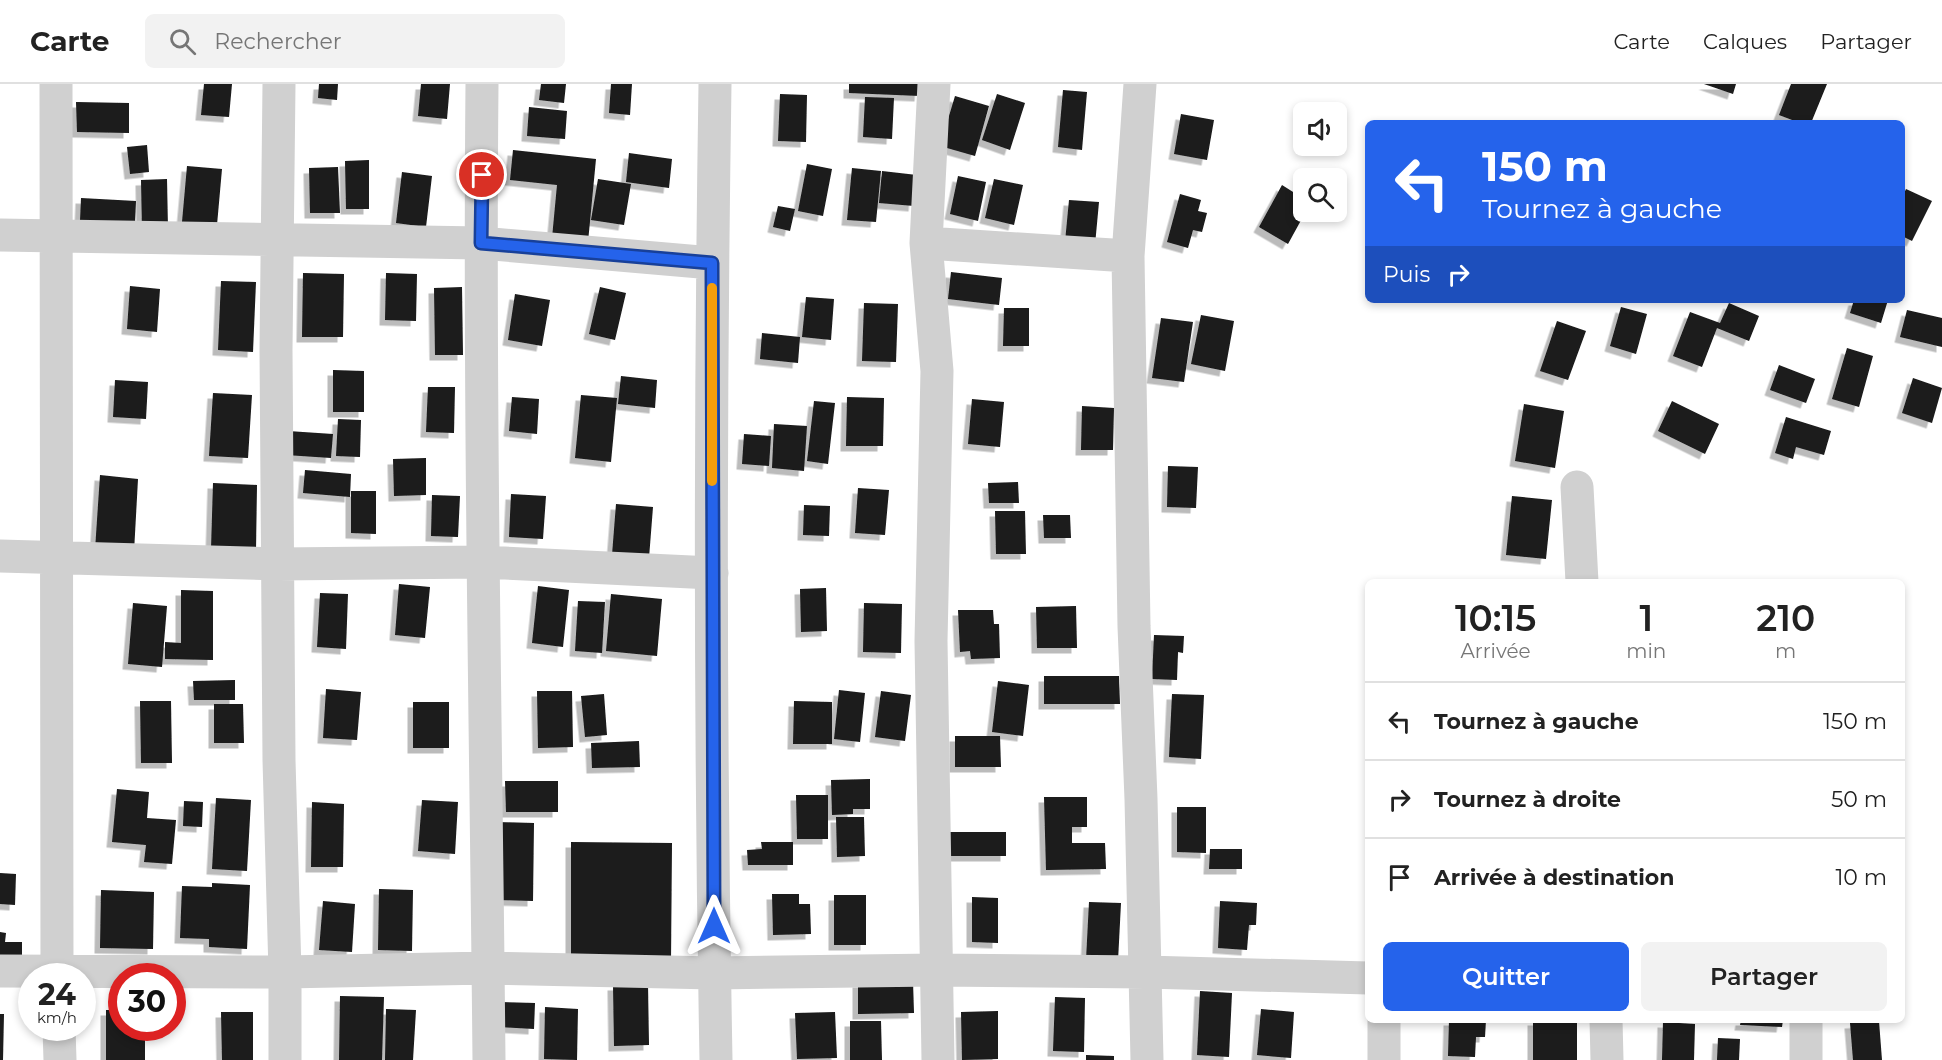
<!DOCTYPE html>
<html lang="fr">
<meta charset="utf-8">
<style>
:root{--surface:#fff;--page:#f2f2f2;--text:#222;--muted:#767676;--line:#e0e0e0;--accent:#2563eb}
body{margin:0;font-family:Montserrat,sans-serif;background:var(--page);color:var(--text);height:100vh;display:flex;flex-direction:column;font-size:22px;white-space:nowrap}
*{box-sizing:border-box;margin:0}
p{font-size:20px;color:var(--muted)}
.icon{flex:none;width:33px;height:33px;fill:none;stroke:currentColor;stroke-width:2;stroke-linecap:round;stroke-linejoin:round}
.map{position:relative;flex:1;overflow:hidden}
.details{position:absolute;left:1365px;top:495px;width:540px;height:444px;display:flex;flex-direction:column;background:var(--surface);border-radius:9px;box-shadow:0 3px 9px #0003}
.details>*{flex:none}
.guide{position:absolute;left:1365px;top:36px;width:540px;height:183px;border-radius:9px;box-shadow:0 3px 9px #0003;background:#2563eb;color:#fff;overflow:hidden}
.buttons{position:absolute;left:1293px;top:18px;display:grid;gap:12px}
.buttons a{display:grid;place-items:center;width:54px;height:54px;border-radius:9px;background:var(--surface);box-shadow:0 3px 9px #0003;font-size:30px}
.speed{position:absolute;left:18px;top:879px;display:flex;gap:12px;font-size:30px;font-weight:700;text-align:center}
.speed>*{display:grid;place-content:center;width:78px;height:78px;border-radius:50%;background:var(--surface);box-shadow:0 3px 9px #0003;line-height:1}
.speed small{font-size:15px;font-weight:400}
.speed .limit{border:9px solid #d22;background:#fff;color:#111}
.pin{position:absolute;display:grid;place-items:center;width:51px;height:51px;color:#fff;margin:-26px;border:3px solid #fff;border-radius:50%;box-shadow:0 2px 6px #0007}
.me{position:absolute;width:66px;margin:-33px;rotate:0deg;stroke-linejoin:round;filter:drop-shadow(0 0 4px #0008)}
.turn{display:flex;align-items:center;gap:21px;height:126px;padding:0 18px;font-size:27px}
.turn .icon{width:78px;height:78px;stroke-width:2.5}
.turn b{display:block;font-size:42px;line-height:51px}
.then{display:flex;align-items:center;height:57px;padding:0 18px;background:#0003;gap:12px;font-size:22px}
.eta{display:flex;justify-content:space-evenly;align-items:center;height:102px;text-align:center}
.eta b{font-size:36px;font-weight:600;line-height:42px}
.cta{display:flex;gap:12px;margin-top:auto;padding:12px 18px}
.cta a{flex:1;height:69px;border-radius:9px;background:var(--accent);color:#fff;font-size:24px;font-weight:600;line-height:69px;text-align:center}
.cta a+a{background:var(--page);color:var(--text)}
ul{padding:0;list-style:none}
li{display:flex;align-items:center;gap:18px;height:78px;padding:0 18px;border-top:2px solid var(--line)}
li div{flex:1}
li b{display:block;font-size:22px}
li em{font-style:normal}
header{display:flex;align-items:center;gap:36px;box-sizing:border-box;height:84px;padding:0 30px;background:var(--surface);border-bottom:2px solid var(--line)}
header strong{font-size:28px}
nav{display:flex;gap:33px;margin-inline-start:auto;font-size:21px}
.search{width:420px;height:54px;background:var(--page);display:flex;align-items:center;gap:15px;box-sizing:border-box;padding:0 21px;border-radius:9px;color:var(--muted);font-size:22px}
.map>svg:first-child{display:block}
.building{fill:#1a1a1a;filter:url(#shadow)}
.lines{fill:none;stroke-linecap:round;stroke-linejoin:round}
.minor{stroke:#d0d0d0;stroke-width:33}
.route-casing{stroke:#184099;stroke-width:15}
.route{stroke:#2563eb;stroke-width:10}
.slow{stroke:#f59e0b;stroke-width:10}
</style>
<header>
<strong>Carte</strong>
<div class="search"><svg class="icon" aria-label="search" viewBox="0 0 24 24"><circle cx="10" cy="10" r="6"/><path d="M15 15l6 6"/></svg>Rechercher</div>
<nav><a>Carte</a><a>Calques</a><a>Partager</a></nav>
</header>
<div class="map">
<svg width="1942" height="976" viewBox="0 0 1942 976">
<defs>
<filter id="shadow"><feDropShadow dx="-5.5" dy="5.5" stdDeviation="0" flood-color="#0004"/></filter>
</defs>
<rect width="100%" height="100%" fill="#fff"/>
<path class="building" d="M204 0H232L229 33 201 31Z
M319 0H338L337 16 318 14Z
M421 0H450L447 35 418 32Z
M541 0H566L564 19 539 16Z
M611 0H632L630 31 609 29Z
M849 0H921L920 12 849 9Z
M1704 0H1736L1733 10Z
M1791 0H1827L1811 39H1800L1779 31Z
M1063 6 1087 8 1082 66 1058 63Z
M780 10 807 11 806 58 778 57Z
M997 10 1025 19 1010 66 982 56Z
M955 12 989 22 975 72 940 62Z
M865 13 894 14 892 55 863 53Z
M76 18 129 19V49L77 48Z
M529 23 567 27 565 55 527 52Z
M1181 30 1214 36 1207 76 1174 70Z
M147 61 149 88 130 90 127 63Z
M513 66 596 75 588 158 552 154 557 101 510 96Z
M629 69 672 75 669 104 626 98Z
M369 76V125H346L345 77Z
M807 80 832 85 823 132 798 127Z
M187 82 222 85 217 141 182 138Z
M338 83 340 129H310L309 84Z
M852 84 881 87 876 138 847 136Z
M882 87 917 91 914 122 879 119Z
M402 88 432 92 426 143 396 139Z
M958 92 986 98 978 137 950 130Z
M167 95 168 145 142 146 141 96Z
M598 95 631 100 624 141 591 136Z
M994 95 1023 101 1014 141 985 134Z
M1282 101 1301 113 1295 124 1305 129 1288 160 1259 143Z
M1906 105 1932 117 1912 157 1902 152V114Z
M1180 110 1201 116 1198 127 1207 129 1202 148 1193 146 1188 164 1167 158Z
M81 114 136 117 135 140 80 137Z
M1069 116 1099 118 1095 161 1065 158Z
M778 122 795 125 790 147 773 143Z
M951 188 1002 194 999 221 948 215Z
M303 189 344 190 343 253H302Z
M386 189 417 190 416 237 385 236Z
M221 197 256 198 253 268 218 266Z
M130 202 160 205 157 248 127 245Z
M462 203 463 271H435L434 204Z
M600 203 626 209 615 256 589 250Z
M515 210 550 216 542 262 508 256Z
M806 213 834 215 831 256 802 253Z
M1854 216H1888L1881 239 1850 229Z
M864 219 898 220 896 278 862 277Z
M1729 219 1759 232 1749 257 1717 244 1702 283 1673 272 1690 228 1720 239Z
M1621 223 1647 230 1636 270 1610 262Z
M1004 224H1029V262H1003Z
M1907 226 1942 234V263L1900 253Z
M1201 231 1234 237 1225 287 1191 280Z
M1161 234 1193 238 1184 298 1152 294Z
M1557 237 1586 247 1568 296 1540 287Z
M762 249 800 253 798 279 760 275Z
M1847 264 1873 272 1859 323 1832 315Z
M1779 281 1815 295 1806 319 1770 306Z
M333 286 364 287V328H333Z
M621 292 657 296 655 324 618 320Z
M1913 294 1942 304 1932 339 1902 329Z
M115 296 148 298 146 335 113 333Z
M428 303H455L454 349 426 348Z
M213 309 252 311 248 374 209 372Z
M581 311 617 314 611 378 575 374Z
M512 313 539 315 537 350 509 347Z
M847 313 884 314 883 362H846Z
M972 315 1004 318 1000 363 968 360Z
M814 317 835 319 828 380 807 377Z
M1672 317 1719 340 1705 370 1658 347Z
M1524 320 1564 327 1555 384 1515 377Z
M1082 322 1114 324 1113 366H1081Z
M1786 333 1831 347 1824 371 1796 363 1793 375 1775 369Z
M338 335 361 336 360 373 336 372Z
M774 340 807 342 804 387 772 384Z
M288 347 333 350 331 374 286 371Z
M744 350 771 352 769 382 742 380Z
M426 374V411L394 412 393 375Z
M1168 382 1198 383 1196 424 1167 423Z
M305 386 351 390 350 413 303 409Z
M100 391 138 395 134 468 95 466Z
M1018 398 1019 419H989L988 399Z
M213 399 257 401 256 466 211 465Z
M858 404 889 406 885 451 855 449Z
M351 407H376V450L351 449Z
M511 410 546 412 543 455 509 453Z
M432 411 460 412 458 453 431 452Z
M1512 412 1552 416 1546 475 1506 471Z
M616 420 653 423 649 474 612 471Z
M804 421 830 422 829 452 803 451Z
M995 427H1025L1026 470H996Z
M1043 431H1070L1071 454H1044Z
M399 500 430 503 425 554 395 551Z
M538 502 569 506 563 563 532 559Z
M826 504 827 547 801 548 800 505Z
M181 506 213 507V576L165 575V558L181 559Z
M320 509 348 510 346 565 317 563Z
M611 510 662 515 657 572 606 567Z
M578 517 605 518 602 569 575 567Z
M133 519 167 522 162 583 128 580Z
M864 519 902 520 901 569 863 568Z
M1076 522 1077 564H1037L1036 523Z
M958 526H993L994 540H999L1000 574 971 575 970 567 960 568Z
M1154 551 1184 552 1183 569 1178 568 1177 596 1152 595Z
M1044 592H1119L1120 620H1044Z
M235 596V616H194L193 597Z
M998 597 1029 601 1023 652 992 648Z
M326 605 361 608 357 656 323 654Z
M839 606 865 609 860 658 834 655Z
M537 607H572L573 663 538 664Z
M881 607 911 611 905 657 875 653Z
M604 610 607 651 585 653 581 612Z
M1172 610 1204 611 1201 675 1169 673Z
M140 617H171L172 679H141Z
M794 617 832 618V660H793Z
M413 618H449V664H413Z
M214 620H243L244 659H214Z
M955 652H1000L1001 683H955Z
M639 657 640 683 592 684 591 659Z
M870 695V725H853V730L832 731 831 696Z
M505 697H558V728H506Z
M117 705 149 708 147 734 176 736 172 780 144 778 146 761 112 758Z
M796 711H828V755H797Z
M1044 713H1087V743H1072V759H1105L1106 785 1046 786Z
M216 714 251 716 247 787 212 785Z
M422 716 458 718 455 770 418 767Z
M184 717 203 718 202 743 183 742Z
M312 718 344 720 343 783H311Z
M1177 723H1206V769L1177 768Z
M836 733H864L865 772 837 773Z
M495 738 534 739 533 817 494 816Z
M949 748H1006V772H949Z
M571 758 672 759 671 877 571 876Z
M761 758H793V781H748L747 766 762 765Z
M1210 765H1242V785H1209Z
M0 789 16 790 15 821 0 820Z
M212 799 250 801 247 865 209 863V855L180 854 182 802 212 803Z
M379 805 413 806 412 867 378 866Z
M101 806 154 808 153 865 100 864Z
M772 810H799V820H810L811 850 773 851Z
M834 811H866V861H834Z
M972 813 998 814V859L972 858Z
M323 817 355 820 352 868 319 866Z
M1220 817 1257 819 1256 841H1249L1247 866 1218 864Z
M1089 818 1121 819 1118 877 1086 876Z
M0 848 6 849 5 858H22V878L0 877Z
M913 897 914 929 858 930V898Z
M648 900 649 961 614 962 613 901Z
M1200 907 1232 909 1229 973 1197 971Z
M340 912 384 913 382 976H339Z
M1055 913 1085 914 1084 968 1053 967Z
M500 918 535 919 534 945 498 943Z
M545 923 578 925 577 976 544 975Z
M386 925 416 926 413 976H385Z
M1261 925 1294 928 1291 974 1257 971Z
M106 926H122V944H145V976H106Z
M998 927V975L962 976 961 928Z
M221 928H253V976H222Z
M835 928 837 974 797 975 795 929Z
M0 930H4L3 976H0Z
M1449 936H1486L1485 953H1476L1475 973 1448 972Z
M1533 936H1577V976H1533Z
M1741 936H1783L1782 943 1740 941Z
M850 937H881L882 976H850Z
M1879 937 1882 976H1853L1850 939Z
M1663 938 1695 940 1694 976H1662Z
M1718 954 1740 955 1739 976H1717Z
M1086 971 1114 972V976H1086Z"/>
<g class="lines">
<path class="minor" d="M56 0 57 892
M279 0 276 266 279 676 285 888V976
M482 0C479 325 486 651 489 976
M715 0C710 325 710 651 716 976
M934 0 926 159 937 287 931 557 938 976
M1140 0 1128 172 1134 542 1141 715 1147 976
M0 151 481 159 712 179
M926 159 1128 172
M1577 403 1582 498
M0 472 278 480 482 478 712 489
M0 887 285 888 488 884 714 889 936 886 1146 888 1368 894
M1384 936V976
M1606 936 1607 976
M1806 936V976
M59 944 60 976"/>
</g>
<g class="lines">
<defs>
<path id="route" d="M482 91 481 159 712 179 714 842"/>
</defs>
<use href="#route" class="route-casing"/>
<use href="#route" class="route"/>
<path class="slow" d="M712 397V204"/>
</g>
</svg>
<div class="buttons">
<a><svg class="icon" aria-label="sound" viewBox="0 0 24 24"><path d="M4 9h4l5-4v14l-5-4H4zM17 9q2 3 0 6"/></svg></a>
<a><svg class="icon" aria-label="search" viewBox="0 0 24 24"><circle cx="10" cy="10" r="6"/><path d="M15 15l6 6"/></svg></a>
</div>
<div class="speed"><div>24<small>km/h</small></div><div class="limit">30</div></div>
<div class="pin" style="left:482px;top:91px;background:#d93025"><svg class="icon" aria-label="arrive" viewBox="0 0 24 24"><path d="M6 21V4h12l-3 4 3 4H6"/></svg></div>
<svg class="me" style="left:714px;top:842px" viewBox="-20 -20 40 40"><path d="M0-17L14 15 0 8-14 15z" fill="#2563eb" stroke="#fff" stroke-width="4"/></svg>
<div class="guide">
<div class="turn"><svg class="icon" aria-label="left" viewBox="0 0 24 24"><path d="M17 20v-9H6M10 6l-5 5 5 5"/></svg><div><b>150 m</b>Tournez à gauche</div></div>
<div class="then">Puis<svg class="icon" aria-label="right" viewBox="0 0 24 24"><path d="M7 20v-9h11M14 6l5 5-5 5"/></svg></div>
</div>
<section class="details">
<div class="eta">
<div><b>10:15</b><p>Arrivée</p></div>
<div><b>1</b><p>min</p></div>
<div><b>210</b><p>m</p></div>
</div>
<ul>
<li><svg class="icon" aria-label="left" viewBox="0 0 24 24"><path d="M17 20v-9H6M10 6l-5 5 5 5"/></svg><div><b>Tournez à gauche</b></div><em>150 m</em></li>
<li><svg class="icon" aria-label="right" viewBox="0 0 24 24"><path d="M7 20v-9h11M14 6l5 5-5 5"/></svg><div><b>Tournez à droite</b></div><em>50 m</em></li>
<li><svg class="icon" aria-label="arrive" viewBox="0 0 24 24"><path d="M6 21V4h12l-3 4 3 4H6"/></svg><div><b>Arrivée à destination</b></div><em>10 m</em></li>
</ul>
<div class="cta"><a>Quitter</a><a>Partager</a></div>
</section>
</div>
